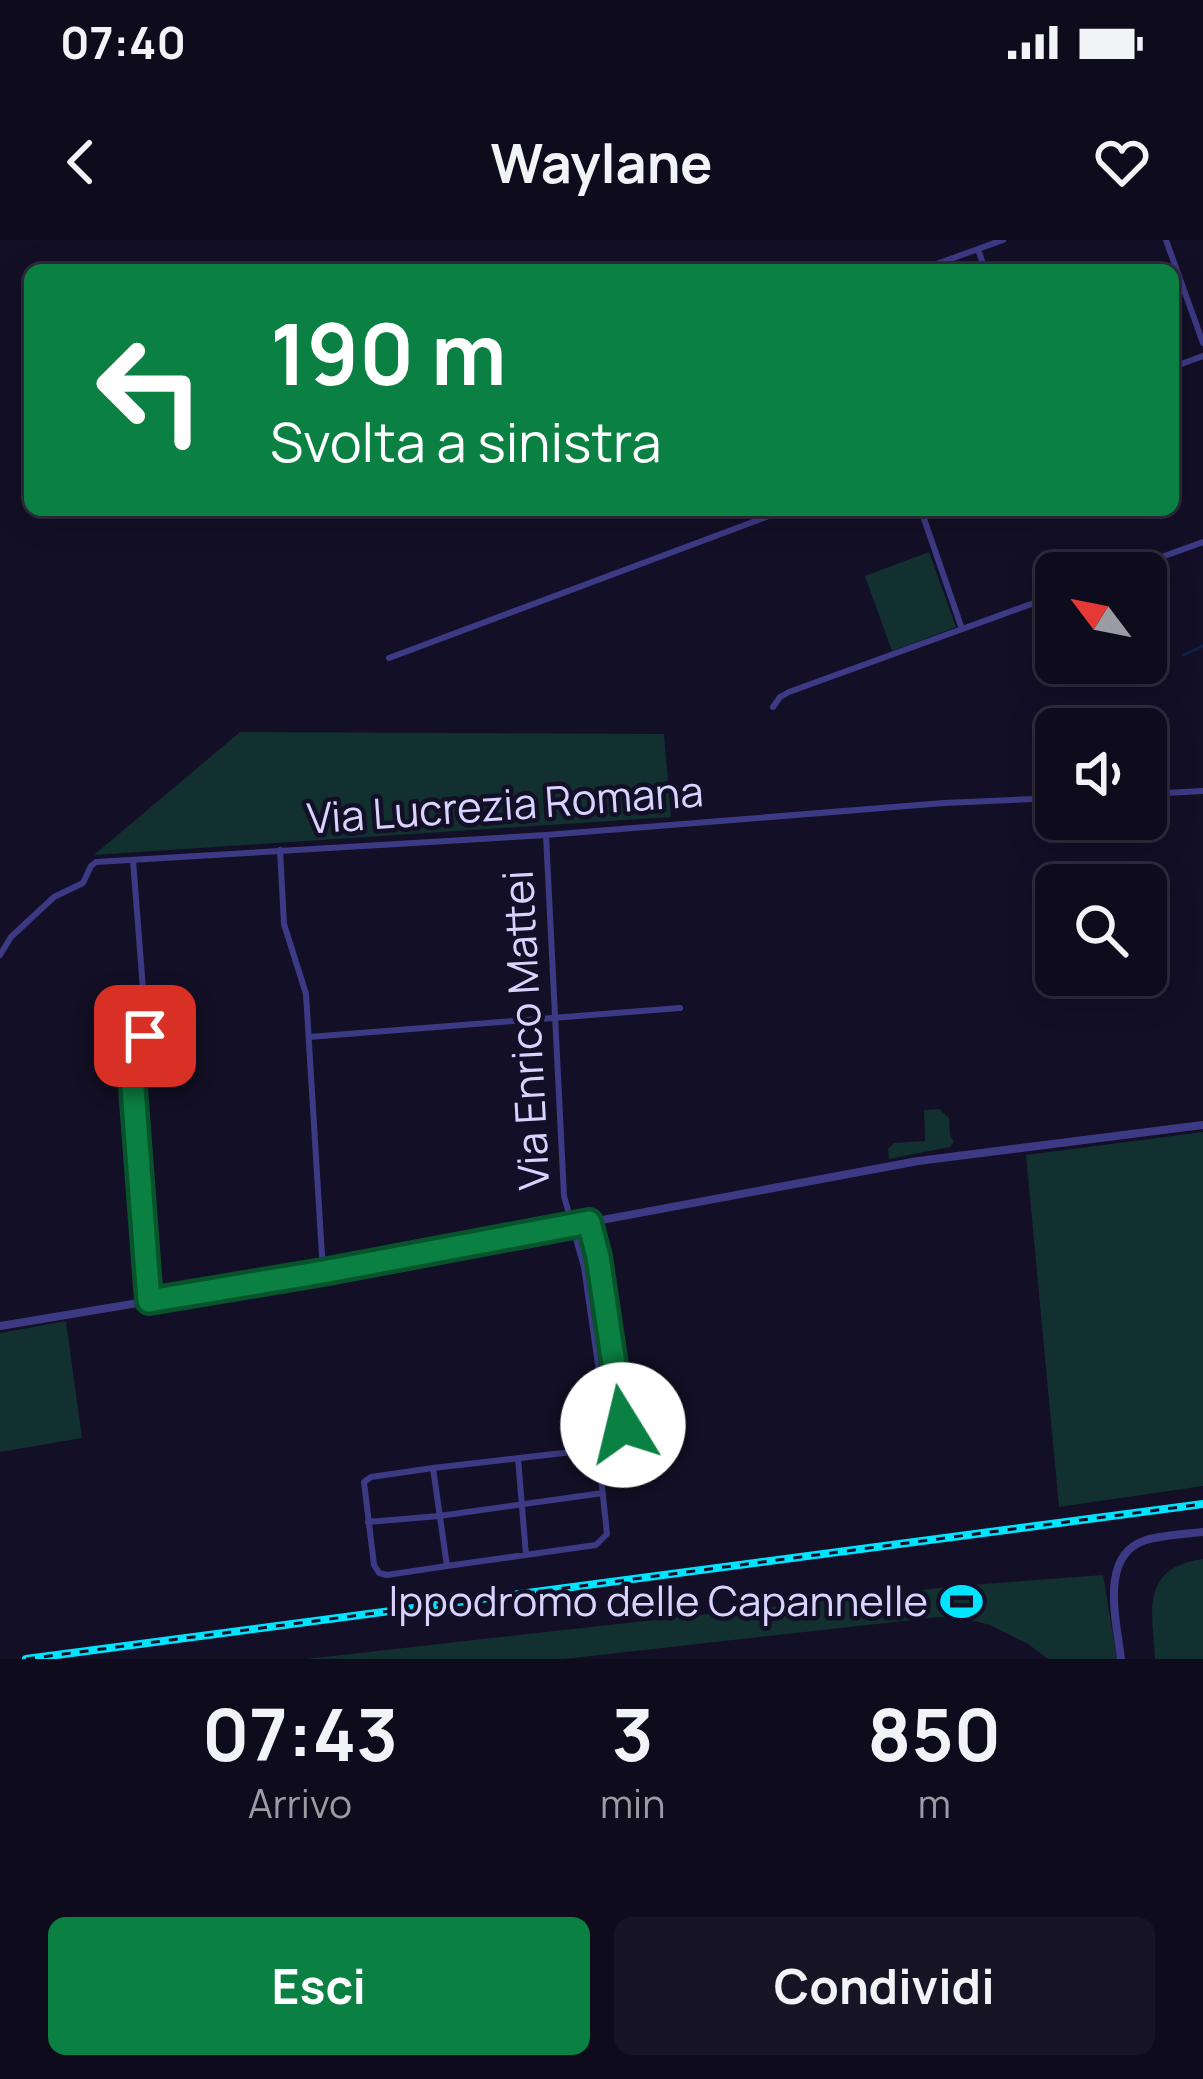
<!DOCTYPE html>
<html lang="it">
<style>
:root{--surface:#0e0b1c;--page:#171425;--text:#f1f3f6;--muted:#9b9ba3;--line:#2e2b3b;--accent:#0b8043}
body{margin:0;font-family:Manrope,sans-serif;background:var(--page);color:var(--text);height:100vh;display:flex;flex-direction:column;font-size:45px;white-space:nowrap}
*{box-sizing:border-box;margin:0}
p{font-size:39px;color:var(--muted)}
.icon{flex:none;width:66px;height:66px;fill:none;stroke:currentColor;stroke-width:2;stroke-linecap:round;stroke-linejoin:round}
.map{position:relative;height:1419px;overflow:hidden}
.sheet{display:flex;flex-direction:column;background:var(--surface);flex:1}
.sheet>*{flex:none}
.banner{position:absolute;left:24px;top:24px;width:1155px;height:252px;border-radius:18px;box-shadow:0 6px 30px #0003,0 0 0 3px var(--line);background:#0b8043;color:#fff;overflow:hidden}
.needle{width:78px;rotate:302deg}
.fabs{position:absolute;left:1035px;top:312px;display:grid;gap:24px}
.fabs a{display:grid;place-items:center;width:132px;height:132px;border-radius:18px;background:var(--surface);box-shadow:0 6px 30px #0003,0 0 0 3px var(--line);font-size:60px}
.pin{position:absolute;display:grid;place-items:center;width:102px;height:102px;color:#fff;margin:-51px;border-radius:24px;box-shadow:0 6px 18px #0006}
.me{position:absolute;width:132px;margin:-66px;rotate:351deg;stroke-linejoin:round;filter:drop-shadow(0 0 9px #0008)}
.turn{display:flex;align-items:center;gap:42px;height:252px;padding:0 48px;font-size:54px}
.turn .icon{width:156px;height:156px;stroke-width:2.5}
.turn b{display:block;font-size:84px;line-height:102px}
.eta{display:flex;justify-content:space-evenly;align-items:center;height:204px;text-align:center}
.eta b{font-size:72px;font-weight:700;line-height:84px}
.action{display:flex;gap:24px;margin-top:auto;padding:24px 48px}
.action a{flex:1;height:138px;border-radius:18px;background:var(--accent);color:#fff;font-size:48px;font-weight:700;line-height:138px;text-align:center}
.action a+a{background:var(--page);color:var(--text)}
.status{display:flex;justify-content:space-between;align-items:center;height:84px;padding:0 60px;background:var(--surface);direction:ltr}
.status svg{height:33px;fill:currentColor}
header{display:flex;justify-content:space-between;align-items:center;height:156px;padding:0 48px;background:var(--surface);font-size:54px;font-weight:700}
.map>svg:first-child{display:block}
.green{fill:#12302f}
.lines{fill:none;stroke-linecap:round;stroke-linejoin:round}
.stream{stroke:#0c2248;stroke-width:3}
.minor{stroke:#3d3a85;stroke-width:6}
.tertiary{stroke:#3d3a85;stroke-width:8}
.rail-casing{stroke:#00e5ff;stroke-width:8}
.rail{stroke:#130f26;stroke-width:3;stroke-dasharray:9;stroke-linecap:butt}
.route-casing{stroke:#07532c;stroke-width:30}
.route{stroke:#0b8043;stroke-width:21}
.labels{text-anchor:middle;stroke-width:9;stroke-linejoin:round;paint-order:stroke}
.street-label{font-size:42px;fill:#d9d4ff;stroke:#130f26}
.poi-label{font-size:42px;fill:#d9d4ff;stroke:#130f26;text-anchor:end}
</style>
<div class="status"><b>07:40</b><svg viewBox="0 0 49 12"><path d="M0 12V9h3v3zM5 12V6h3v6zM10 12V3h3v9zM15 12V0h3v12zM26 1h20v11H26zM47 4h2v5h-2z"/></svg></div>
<header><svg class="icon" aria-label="back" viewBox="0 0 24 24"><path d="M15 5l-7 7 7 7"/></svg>Waylane<svg class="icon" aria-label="heart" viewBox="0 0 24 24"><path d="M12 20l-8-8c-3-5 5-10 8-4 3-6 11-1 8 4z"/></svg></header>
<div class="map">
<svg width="1203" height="1419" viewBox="0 0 1203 1419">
<rect width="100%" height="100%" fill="#130f26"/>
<path class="green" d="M929 312 956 387 892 411 865 336Z
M240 492 664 494 671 577 94 615Z
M939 869 949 878 950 895 954 902 950 907 889 919 888 909 894 903 925 901 924 870Z
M1203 892V1246L1059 1267 1026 915Z
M66 1081 82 1198 0 1212V1093Z
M1203 1319V1419H1155C1152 1370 1140 1328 1203 1319Z
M1103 1335 1117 1419H1048L1028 1404 990 1385 967 1379 939 1377 564 1419H306L957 1346Z"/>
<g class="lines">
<path class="stream" d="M1184 415 1203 406"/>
<path class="minor" d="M1166 0 1203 103
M978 9 985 30
M920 30 1003 0
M1173 127 1203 116
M921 270 962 389
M1117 333 1203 302
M389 418 785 270
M773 467 780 457 789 452 1056 355
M1146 554 1203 551
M546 595 564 956 584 1027 607 1187 598 1209 607 1294 596 1305 447 1326 433 1228 598 1209
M280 610 284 684 306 754 323 1032
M133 620 146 788 132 835 149 1061
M0 715 11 697 54 657 83 643 91 626 96 622 546 595 944 563 1056 558
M309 797 680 768
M588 982 598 1017 623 1185 607 1187
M518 1218 526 1315
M433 1228 371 1237 364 1242 374 1325 379 1333 387 1335 447 1326
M368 1282 439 1276 603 1253"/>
<path class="tertiary" d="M0 1086 323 1032 918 921 1203 885
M1121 1419C1117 1382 1098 1315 1146 1300 1164 1295 1185 1294 1203 1292"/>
<defs>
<path id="rail" d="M26 1419 1203 1264"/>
</defs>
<use href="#rail" class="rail-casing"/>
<use href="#rail" class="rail"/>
</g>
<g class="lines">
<defs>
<path id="route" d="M145 796 133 824 132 835 149 1061 323 1032 589 982 598 1017 623 1185"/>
</defs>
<use href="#route" class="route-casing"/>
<use href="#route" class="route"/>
</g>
<defs>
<symbol id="stadium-bare" viewBox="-9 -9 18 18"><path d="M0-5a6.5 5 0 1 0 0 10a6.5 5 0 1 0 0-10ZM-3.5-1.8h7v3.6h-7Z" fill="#00e5ff" stroke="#130f26" stroke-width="2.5" paint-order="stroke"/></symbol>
</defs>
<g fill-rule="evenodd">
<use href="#stadium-bare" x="932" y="1332" width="59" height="59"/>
</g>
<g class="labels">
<g class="street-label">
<text transform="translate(505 565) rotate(-4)" y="15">Via Lucrezia Romana</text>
<text transform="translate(526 790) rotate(-93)" y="15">Via Enrico Mattei</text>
</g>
<g class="poi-label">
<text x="928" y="1376">Ippodromo delle Capannelle</text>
</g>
</g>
</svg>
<div class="fabs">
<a><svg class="needle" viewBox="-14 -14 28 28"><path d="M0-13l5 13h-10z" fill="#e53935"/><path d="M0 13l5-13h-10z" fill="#9b9ba3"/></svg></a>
<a><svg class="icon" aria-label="sound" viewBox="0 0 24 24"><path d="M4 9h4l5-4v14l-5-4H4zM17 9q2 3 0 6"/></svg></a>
<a><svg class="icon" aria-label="search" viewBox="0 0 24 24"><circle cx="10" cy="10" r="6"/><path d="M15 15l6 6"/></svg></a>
</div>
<div class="pin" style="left:145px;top:796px;background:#d93025"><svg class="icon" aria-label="arrive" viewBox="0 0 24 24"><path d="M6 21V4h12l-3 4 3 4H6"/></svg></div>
<svg class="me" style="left:623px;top:1185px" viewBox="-20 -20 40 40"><circle r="19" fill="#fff"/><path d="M0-13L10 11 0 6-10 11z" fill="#0b8043"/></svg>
<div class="banner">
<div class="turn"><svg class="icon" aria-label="left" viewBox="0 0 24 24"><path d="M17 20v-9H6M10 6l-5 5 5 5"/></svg><div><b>190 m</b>Svolta a sinistra</div></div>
</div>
</div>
<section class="sheet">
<div class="eta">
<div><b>07:43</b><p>Arrivo</p></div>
<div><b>3</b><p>min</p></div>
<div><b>850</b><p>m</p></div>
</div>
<div class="action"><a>Esci</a><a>Condividi</a></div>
</section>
